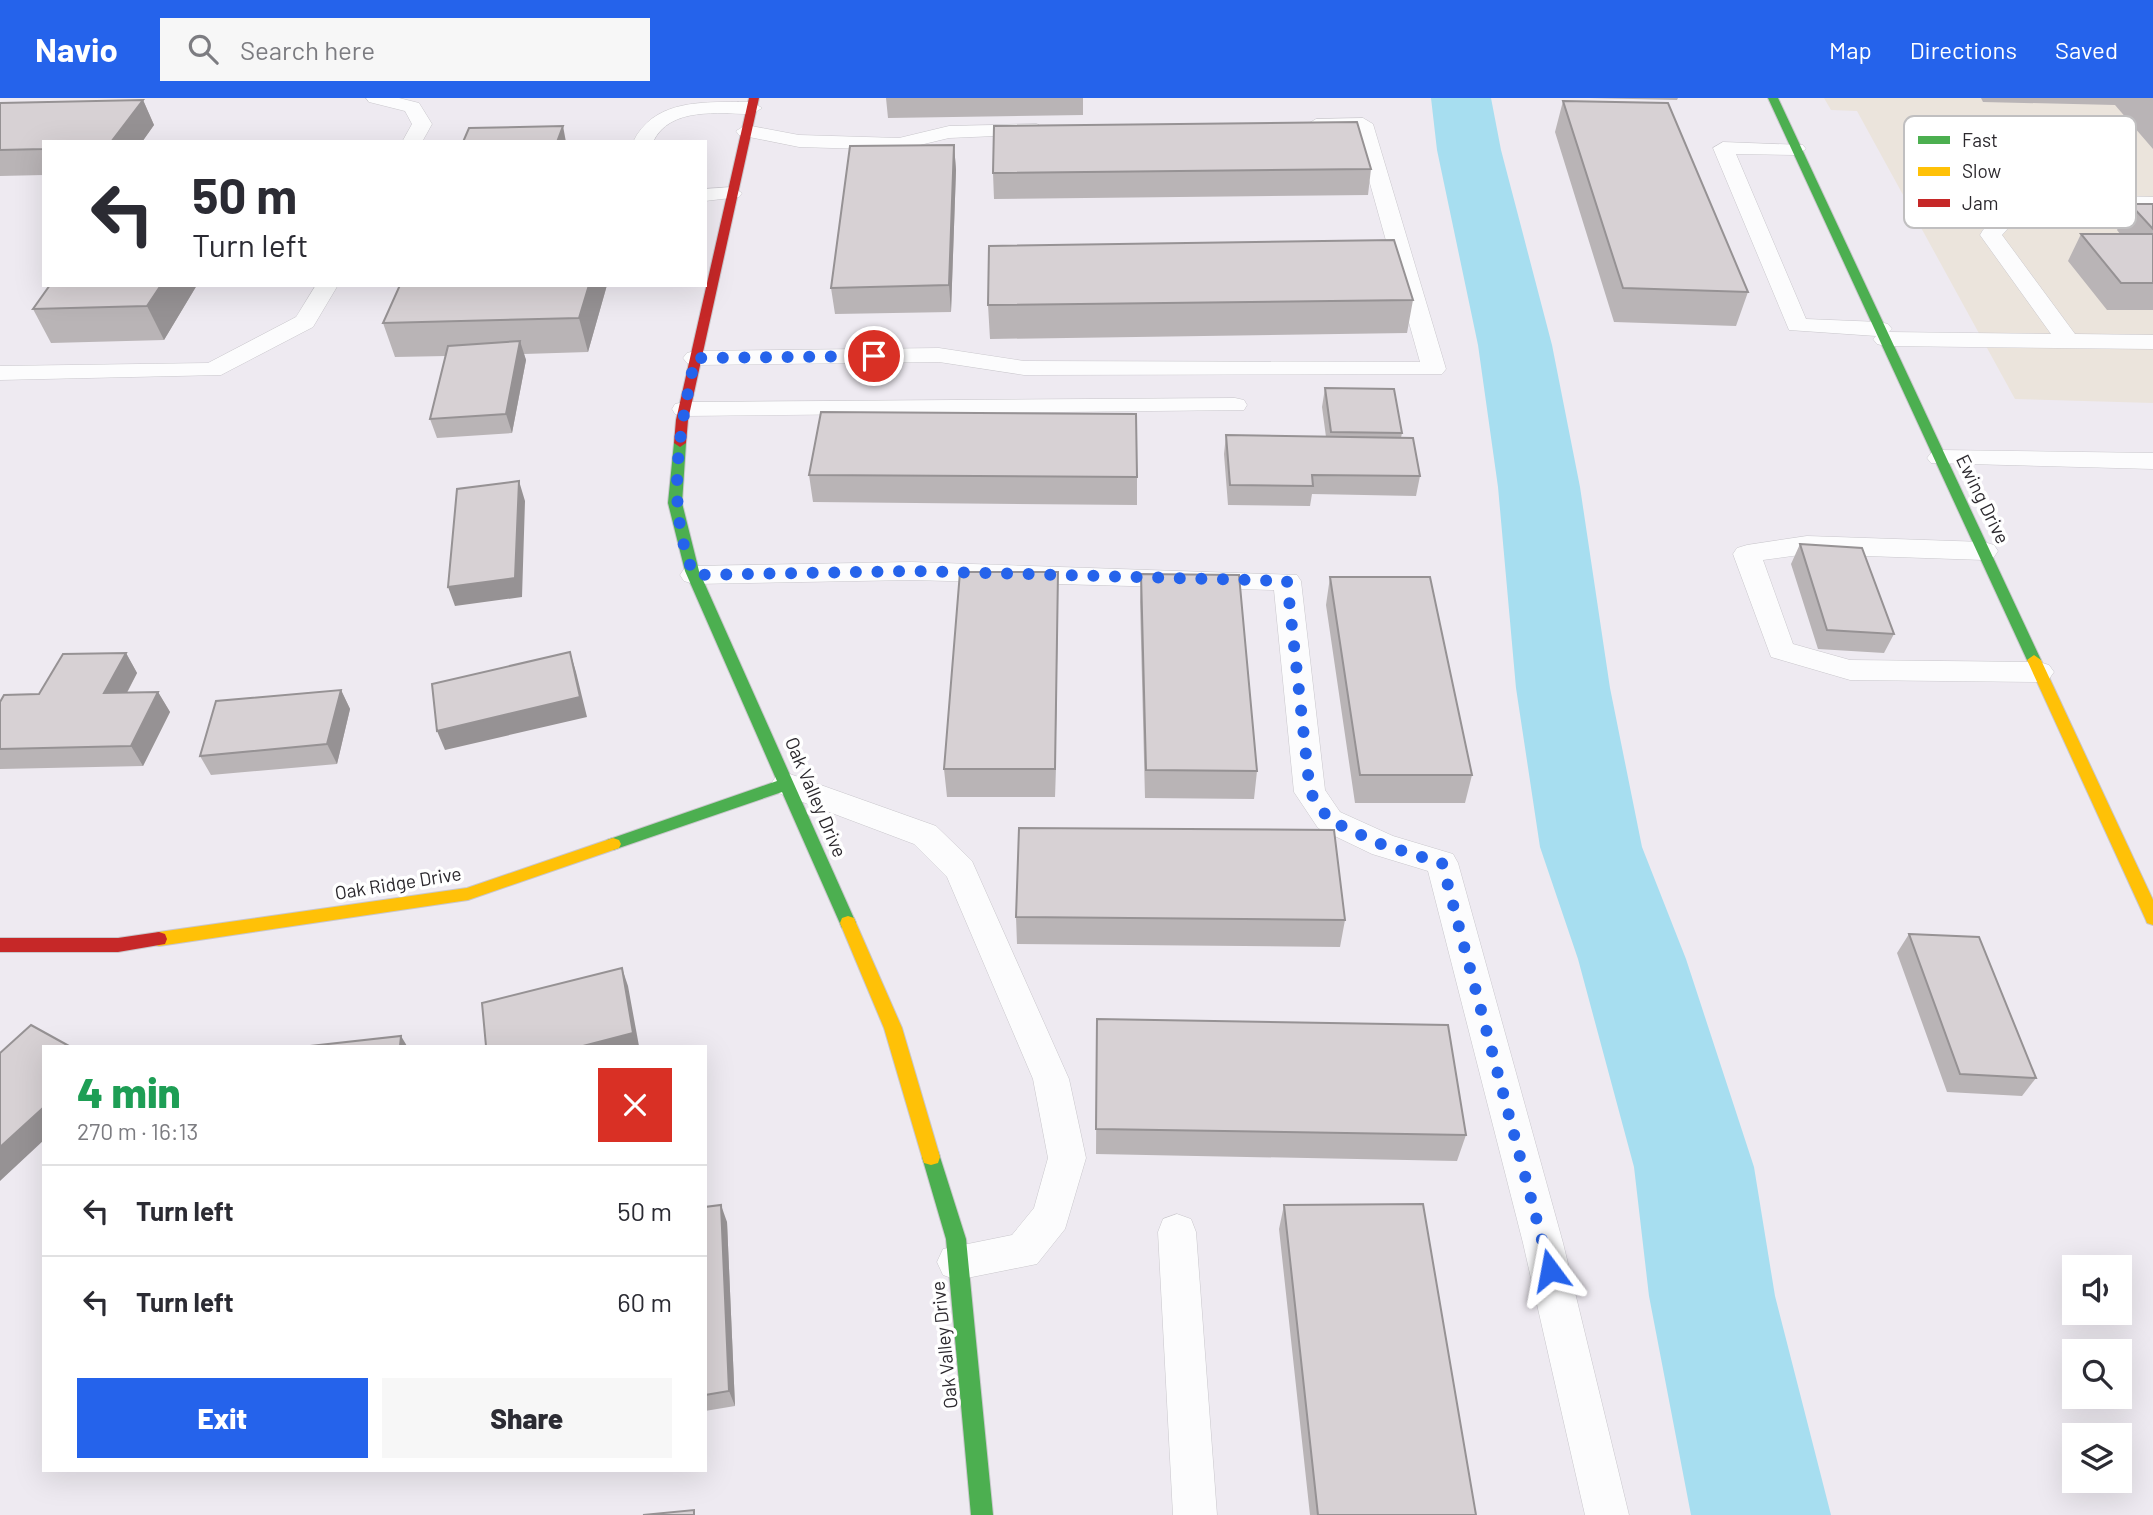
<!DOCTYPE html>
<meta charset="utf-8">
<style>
:root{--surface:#fff;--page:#f7f7f7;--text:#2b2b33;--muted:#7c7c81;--line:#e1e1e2;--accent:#2563eb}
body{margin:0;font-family:Barlow,sans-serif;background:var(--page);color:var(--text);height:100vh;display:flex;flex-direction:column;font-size:26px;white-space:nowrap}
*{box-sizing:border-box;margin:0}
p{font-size:23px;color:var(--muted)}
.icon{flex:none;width:38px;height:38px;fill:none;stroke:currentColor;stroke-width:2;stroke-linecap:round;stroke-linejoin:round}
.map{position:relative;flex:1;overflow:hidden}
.sheet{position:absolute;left:42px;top:947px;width:665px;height:427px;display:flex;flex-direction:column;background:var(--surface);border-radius:0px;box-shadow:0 7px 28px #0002}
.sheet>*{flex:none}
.guide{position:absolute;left:42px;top:42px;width:665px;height:147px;border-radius:0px;box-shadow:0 7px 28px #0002;background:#fff;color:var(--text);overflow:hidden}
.tools{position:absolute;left:2062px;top:1157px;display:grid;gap:14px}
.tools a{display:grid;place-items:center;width:70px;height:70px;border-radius:0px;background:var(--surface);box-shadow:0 7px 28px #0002;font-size:35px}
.pin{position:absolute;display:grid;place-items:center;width:60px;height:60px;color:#fff;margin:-30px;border:4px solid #fff;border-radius:50%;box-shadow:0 2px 7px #0007}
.me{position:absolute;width:77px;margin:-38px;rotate:347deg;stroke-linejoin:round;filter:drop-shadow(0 0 5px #0008)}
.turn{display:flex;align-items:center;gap:24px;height:147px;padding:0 35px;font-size:32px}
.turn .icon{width:91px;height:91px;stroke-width:2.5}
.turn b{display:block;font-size:49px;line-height:60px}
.round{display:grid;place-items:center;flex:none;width:74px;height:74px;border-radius:0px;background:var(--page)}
.head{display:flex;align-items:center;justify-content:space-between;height:119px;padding:0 35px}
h1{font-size:42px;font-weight:800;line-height:52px;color:#1e9e55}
.cta{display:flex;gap:14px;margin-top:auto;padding:14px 35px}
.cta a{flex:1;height:80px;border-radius:0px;background:var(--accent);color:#fff;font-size:28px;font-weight:800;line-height:80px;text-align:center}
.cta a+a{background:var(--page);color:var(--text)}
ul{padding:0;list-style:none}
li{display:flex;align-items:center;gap:21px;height:91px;padding:0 35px;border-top:2px solid var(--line)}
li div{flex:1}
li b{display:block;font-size:26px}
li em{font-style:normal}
header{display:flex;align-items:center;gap:42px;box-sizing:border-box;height:98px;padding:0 35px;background:var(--accent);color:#fff}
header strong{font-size:33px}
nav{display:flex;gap:38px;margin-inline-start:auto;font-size:24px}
.search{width:490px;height:63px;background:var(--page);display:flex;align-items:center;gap:18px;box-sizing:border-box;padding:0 24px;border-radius:0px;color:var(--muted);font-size:26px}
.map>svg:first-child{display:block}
.commercial{fill:#ebe4dc}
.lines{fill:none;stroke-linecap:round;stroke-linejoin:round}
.river{fill:#a7def0;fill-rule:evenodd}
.lane-casing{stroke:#c9c7cc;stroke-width:1}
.fast-casing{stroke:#c9c7cc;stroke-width:2}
.slow-casing{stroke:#c9c7cc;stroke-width:2}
.jam-casing{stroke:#c9c7cc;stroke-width:2}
.lane{fill:#fcfcfd;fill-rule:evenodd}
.fast{fill:#4caf50;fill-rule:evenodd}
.slow{fill:#ffc107;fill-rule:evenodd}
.jam{fill:#c62828;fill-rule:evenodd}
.wall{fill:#b9b4b6}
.shaded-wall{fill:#969294}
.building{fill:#d7d1d4;stroke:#969294;stroke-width:2}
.route{stroke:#2563eb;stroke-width:12;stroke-dasharray:0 21.6}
.labels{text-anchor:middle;stroke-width:7;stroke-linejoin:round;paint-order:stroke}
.street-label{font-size:19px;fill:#2c292e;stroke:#fff}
.key{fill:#fff;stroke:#c0bfc0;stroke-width:2}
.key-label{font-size:19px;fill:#2c292e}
</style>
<header>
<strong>Navio</strong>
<div class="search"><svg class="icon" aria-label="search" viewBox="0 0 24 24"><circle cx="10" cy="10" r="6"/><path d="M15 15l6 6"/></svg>Search here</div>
<nav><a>Map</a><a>Directions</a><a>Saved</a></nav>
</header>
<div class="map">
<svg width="2153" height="1417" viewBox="0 0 2153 1417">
<rect width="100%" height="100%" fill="#eeeaf1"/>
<path class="commercial" d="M1824 0H2153V305L2015 301 1857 13 1831 12Z"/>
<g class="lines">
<path class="river" d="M1431 0H1491L1501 52 1552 247 1580 389 1610 590 1642 749 1686 861 1754 1069 1775 1198 1831 1417H1691L1649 1198 1634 1069 1578 861 1540 749 1516 590 1498 389 1478 247 1437 52Z"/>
<defs>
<path id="lane" d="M366 0H399L419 5 432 26 422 44H402L412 26 405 13 369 4Z
M738 4H752L762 10 752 16C719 16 670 8 653 44H633C653 3 698 4 738 4Z
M1363 20 1373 26 1446 271 1442 276 1024 277 939 264 695 267 687 265 683 260 687 255 695 253 939 250 1024 263 1420 264 1355 32 1316 33 1306 27 1316 21Z
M1037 26 1047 32 1044 36 949 40 899 52 799 49 739 37 736 33 746 27 799 37 899 40 949 28Z
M1723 44 1803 47 1806 51 1796 57 1736 56 1806 221 1880 224 1888 226 1892 231 1889 234 2051 236 1980 137 1983 132 2015 98 2022 96 2153 99V111L2028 108 2002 137 2075 236 2153 237V251L1885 248 1877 246 1873 241 1876 238 1789 232 1713 50Z
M732 89 742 95 739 99 705 103V91Z
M316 187H338L313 229 221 277 0 282V268L208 265 296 219Z
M1235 300 1244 302 1247 307 1244 312 684 318 675 316 672 311 675 306 684 304Z
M1940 352 2153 355V371L1931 365 1927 360 1931 355Z
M1807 438 1984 444 1994 447 1998 453 1994 459 1984 462 1807 456 1763 462 1793 546 1850 562 2039 564 2049 567 2054 574 2049 581 2039 584 1850 582 1771 559 1733 456 1737 450 1747 447Z
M912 464 1297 477 1301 483 1325 692 1340 714 1393 738 1453 756 1458 765 1563 1145 1629 1417H1585L1523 1145 1428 773 1372 756 1318 730 1294 694 1274 492 912 482 694 486 684 483 680 477 684 471 694 468Z
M787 675 936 728 972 763 976 772 1069 981 1086 1060 1065 1131 1037 1166 957 1182 943 1177 937 1164 943 1151 1012 1137 1034 1110 1048 1060 1033 981 947 779 914 746 776 694 771 686 776 678Z
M1177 1116 1191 1121 1196 1134 1217 1417H1173L1158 1134 1163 1121Z"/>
<path id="fast" d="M1768 0H1778L2041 562 2039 565H2029L2027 562Z
M680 341 686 345 682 405 699 473 856 825 854 830H842L782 694 613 752 607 750 605 746 607 742 777 683 685 473 668 405 674 345Z
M931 1051 938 1053 940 1059 966 1141 993 1417H971L946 1141 922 1059 924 1053Z"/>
<path id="slow" d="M2034 557 2041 562 2153 802V827L2147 825 2145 820 2027 562Z
M613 740 619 742 621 746 619 750 468 802 159 848 153 846 151 841 153 836 159 834 467 790Z
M848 818 854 820 856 825 902 930 940 1059 938 1065 931 1067 924 1065 922 1059 884 930 840 825 842 820Z"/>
<path id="jam" d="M749 0H759L688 322 686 345 680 349 674 345 676 322Z
M159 834 165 836 167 841 165 846 118 854H0V840H118Z"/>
</defs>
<use href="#lane" class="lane-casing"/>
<use href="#fast" class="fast-casing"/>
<use href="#slow" class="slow-casing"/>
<use href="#jam" class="jam-casing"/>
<use href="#lane" class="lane"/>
<use href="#fast" class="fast"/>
<use href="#slow" class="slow"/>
<use href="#jam" class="jam"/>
</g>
<path class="wall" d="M886 0H1083V17L888 20Z
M1589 0H1678L1677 2Z
M1981 0H2153V51L2115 7 1983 4Z
M143 2 154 27 142 44H44V77L0 78V5Z
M1563 3 1748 194 1736 228 1614 224 1555 34Z
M954 47 956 72 951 214 835 216 831 190Z
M1371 71 1368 97 994 101 993 75Z
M2130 106H2153V212H2107L2068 163 2081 136H2120L2117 132Z
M50 187H197L164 242 51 245 33 211Z
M400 187H607L588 254 524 256 526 262 512 335 437 340 430 321 446 258 395 259 383 225Z
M1413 202 1407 235 990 241 988 207Z
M1325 290 1402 335 1401 340 1420 378 1416 398 1312 396 1310 408 1228 407 1224 356 1226 337 1326 339 1322 309Z
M809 377 1137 379V407L813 404Z
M1800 446 1894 536 1884 555 1818 551 1791 466Z
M1058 474 1055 699H947L944 671Z
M1141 476 1257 673 1254 701 1145 700 1140 504Z
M1330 479 1472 677 1465 705H1355L1326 507Z
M126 555 137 575 127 595 158 594 170 614 143 668 0 671V604L39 596Z
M341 592 350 611 337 666 211 677 200 658Z
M1016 819 1345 822 1340 849 1017 846Z
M1909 836 2036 980 2022 998 1947 994 1897 855Z
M1097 921 1466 1037 1457 1063 1096 1056Z
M1284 1107 1476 1417H1310L1279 1131Z
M705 1109 727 1124 735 1308 705 1313Z"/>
<path class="shaded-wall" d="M143 2 154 27 142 44H111Z
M563 28 566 44H557Z
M954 47 956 72 951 214 949 187Z
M161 187H197L164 242 147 208Z
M589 187H607L588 254 579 220Z
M520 243 526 262 512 335 506 316Z
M519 383 525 403 522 499 455 508 448 489Z
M1058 474V502L1055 699V671Z
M570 554 576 574 587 619 445 652 437 633Z
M126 555 137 575 116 615 104 595Z
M341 592 350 611 337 666 327 646Z
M158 594 170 614 143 668 131 648Z
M622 870 628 888 639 948H583Z
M401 938 407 948H400Z
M44 1009V1042L0 1083V1049Z
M721 1107 727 1124 735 1308 729 1293Z"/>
<path class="building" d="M143 2 111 44H44V51L0 52V5Z
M1563 3 1668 5 1748 194 1623 190Z
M1357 24 1371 71 993 75 994 28Z
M563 28 557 44H463L469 30Z
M954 47 949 187 831 190 850 48Z
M2130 106H2153V131Z
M2081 136H2153V185H2121Z
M1394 142 1413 202 988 207 989 148Z
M50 187H161L147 208 33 211Z
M400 187H589L579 220 383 225Z
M520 243 506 316 430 321 448 248Z
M1325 290 1394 291 1402 335 1331 334Z
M821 314 1136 316 1137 379 809 377Z
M1226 337 1413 340 1420 378 1312 377 1313 388 1230 387Z
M519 383 515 480 448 489 457 391Z
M1800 446 1862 450 1894 536 1827 532Z
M960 474H1058L1055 671H944Z
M1141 476 1239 477 1257 673 1146 672Z
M1330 479H1430L1472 677H1360Z
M570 554 580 599 437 633 432 586Z
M126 555 104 595 158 594 131 648 0 651V604L4 597 39 596 63 556Z
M341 592 327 646 200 658 216 603Z
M1019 730 1334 732 1345 822 1016 819Z
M1909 836 1979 839 2036 980 1960 976Z
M622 870 633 935 583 948H486L482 905Z
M1097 921 1448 927 1466 1037 1096 1031Z
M31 927 69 948H44V1009L0 1049V955Z
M401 938 400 948H310Z
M1423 1106 1476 1417H1318L1284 1107Z
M721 1107 729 1293 705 1297V1109Z
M694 1412V1417H643Z"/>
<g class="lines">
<path class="route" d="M874 258 695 260C680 332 664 407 694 477L912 473 1287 483 1310 694 1329 722 1383 747 1442 765 1550 1172"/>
</g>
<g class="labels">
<g class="street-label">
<text transform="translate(1983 401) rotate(64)" y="7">Ewing Drive</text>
<text transform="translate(816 699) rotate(67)" y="7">Oak Valley Drive</text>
<text transform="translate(398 785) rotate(-9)" y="7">Oak Ridge Drive</text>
<text transform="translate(944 1247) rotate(-96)" y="7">Oak Valley Drive</text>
</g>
</g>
<rect x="1904" y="18" width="232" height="112" rx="10" class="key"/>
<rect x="1918" y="38" width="32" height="8" fill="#4caf50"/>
<rect x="1918" y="69" width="32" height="9" fill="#ffc107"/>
<rect x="1918" y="101" width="32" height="8" fill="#c62828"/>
<g class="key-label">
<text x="1962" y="49">Fast</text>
<text x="1962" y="80">Slow</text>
<text x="1962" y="112">Jam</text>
</g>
</svg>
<div class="tools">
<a><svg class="icon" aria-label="sound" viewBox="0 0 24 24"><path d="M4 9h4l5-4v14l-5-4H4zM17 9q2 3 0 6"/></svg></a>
<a><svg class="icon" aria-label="search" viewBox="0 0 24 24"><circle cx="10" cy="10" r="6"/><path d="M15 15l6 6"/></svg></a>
<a><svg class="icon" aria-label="layers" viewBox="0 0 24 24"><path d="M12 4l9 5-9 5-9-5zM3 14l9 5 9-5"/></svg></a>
</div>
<div class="pin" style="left:874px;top:258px;background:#d93025"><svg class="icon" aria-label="arrive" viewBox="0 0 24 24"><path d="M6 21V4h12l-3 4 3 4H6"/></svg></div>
<svg class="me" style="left:1550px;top:1172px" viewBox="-20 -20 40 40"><path d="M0-17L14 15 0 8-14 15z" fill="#2563eb" stroke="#fff" stroke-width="4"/></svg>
<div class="guide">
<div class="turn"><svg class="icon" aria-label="left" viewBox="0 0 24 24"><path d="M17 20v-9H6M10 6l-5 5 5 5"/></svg><div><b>50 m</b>Turn left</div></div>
</div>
<section class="sheet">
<div class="head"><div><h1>4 min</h1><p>270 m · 16:13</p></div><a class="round" style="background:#d93025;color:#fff"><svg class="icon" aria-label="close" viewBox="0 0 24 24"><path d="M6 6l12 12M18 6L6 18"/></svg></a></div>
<ul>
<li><svg class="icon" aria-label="left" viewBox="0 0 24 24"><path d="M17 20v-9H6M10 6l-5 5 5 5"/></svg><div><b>Turn left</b></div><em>50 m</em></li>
<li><svg class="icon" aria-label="left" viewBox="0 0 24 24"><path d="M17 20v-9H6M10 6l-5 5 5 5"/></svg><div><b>Turn left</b></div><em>60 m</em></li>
</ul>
<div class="cta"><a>Exit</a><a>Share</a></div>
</section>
</div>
